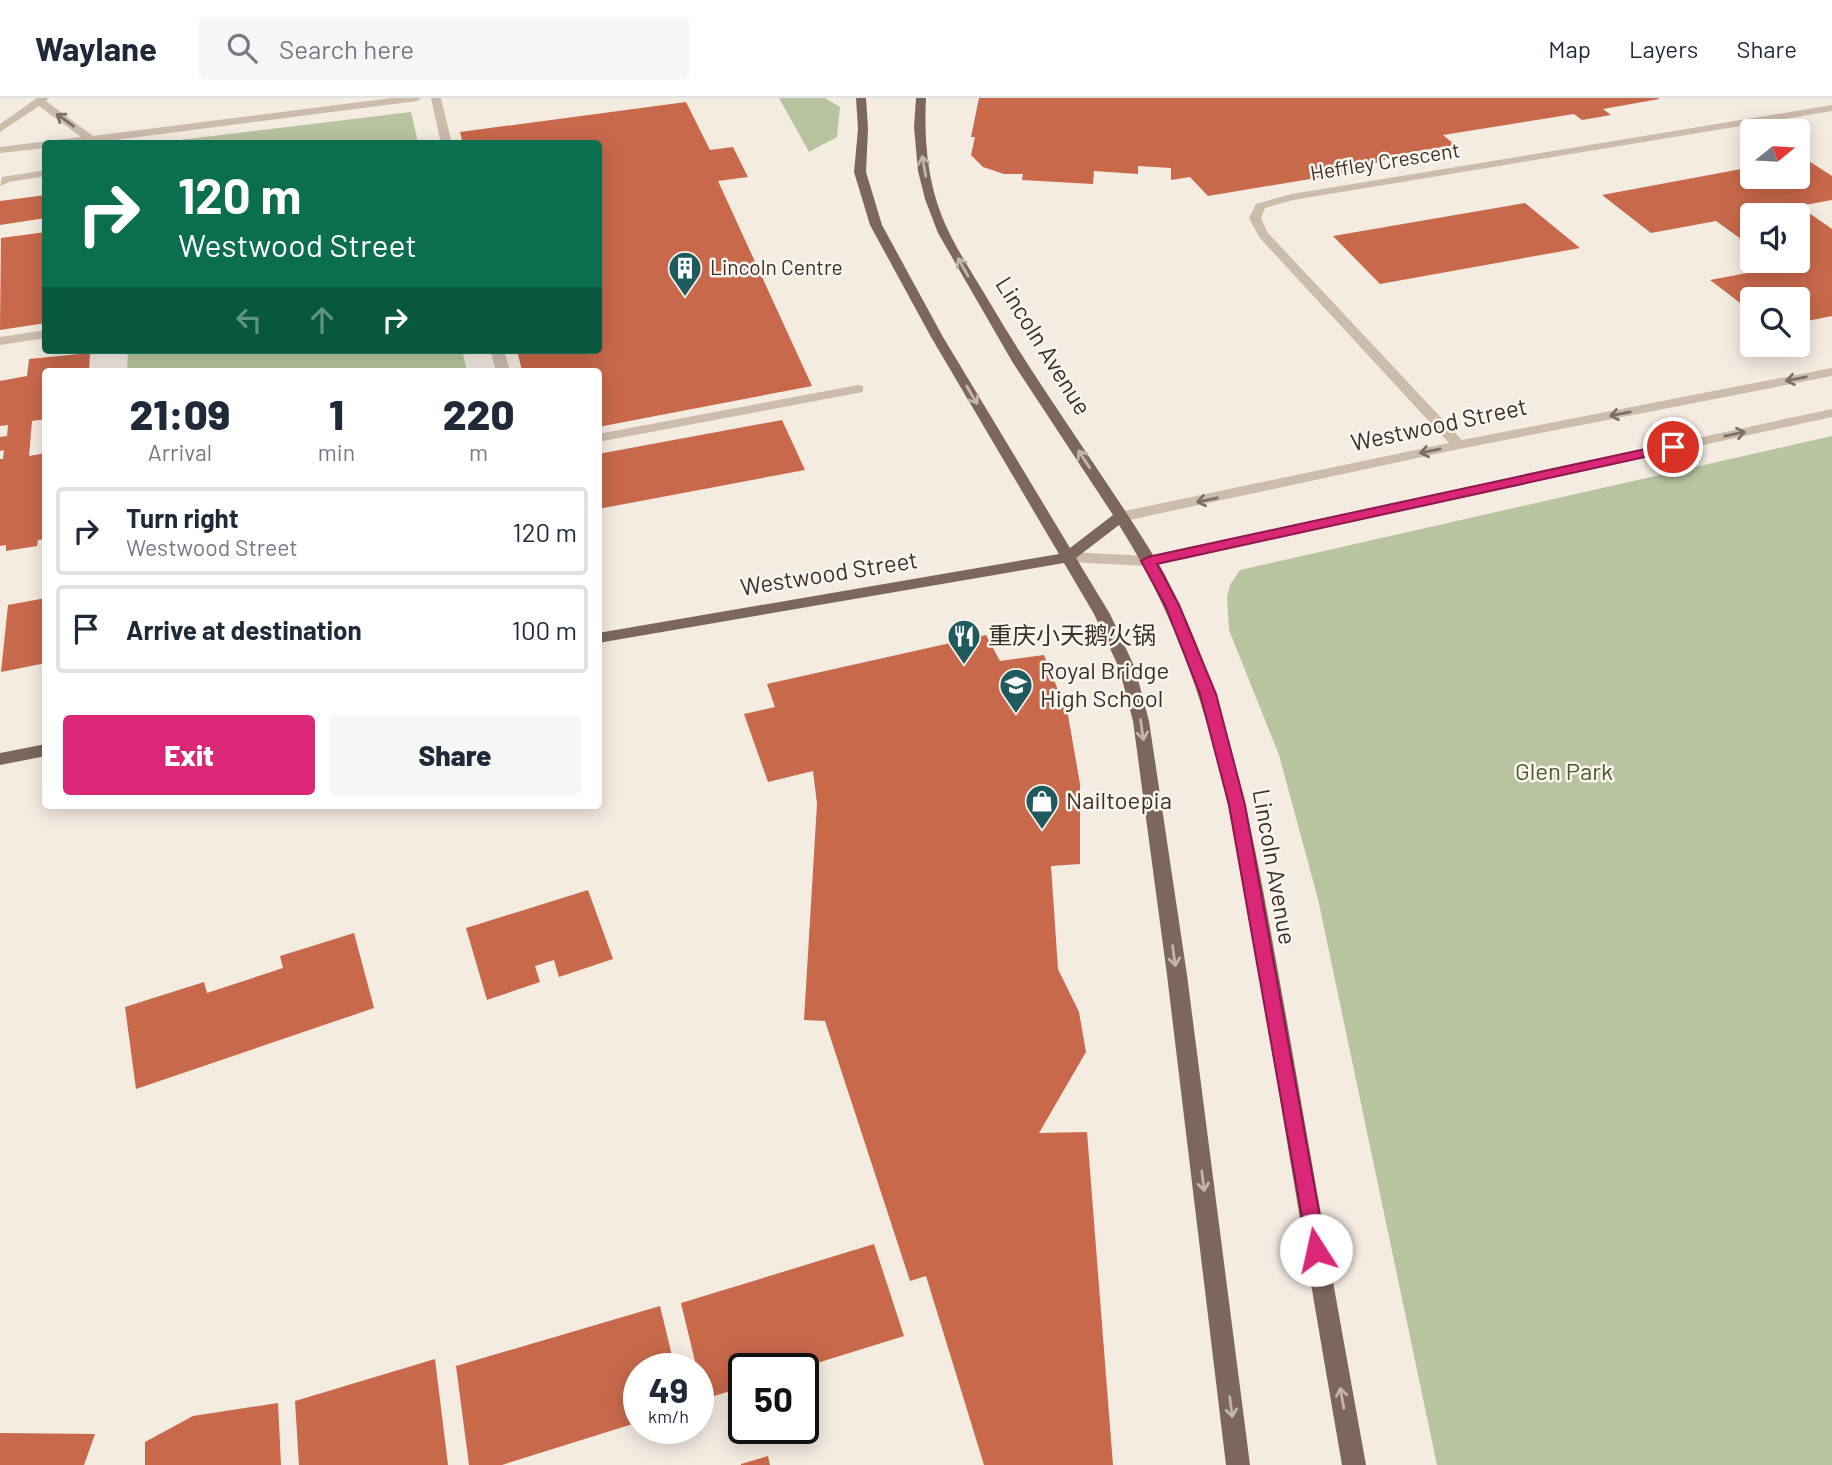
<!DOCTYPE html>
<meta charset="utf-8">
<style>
:root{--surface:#fff;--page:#f6f6f7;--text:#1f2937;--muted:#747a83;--line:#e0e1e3;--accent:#db2777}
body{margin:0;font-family:Barlow,"Noto Sans SC",sans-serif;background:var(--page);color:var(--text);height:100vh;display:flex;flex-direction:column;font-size:26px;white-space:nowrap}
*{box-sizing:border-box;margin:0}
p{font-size:23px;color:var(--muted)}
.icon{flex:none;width:38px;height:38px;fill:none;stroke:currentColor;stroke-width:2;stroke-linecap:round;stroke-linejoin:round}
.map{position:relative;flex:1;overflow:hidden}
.panel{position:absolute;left:42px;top:270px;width:560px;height:441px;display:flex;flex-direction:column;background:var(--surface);border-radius:7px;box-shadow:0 4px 18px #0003}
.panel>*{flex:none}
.banner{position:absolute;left:42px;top:42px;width:560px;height:214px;border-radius:7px;box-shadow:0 4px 18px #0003;background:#0b6e4f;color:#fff;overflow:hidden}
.needle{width:46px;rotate:72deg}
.tools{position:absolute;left:1740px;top:21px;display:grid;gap:14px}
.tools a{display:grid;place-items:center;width:70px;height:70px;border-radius:7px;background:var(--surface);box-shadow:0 4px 18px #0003;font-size:35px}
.speed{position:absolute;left:623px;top:1255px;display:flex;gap:14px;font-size:35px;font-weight:700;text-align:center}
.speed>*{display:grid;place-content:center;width:91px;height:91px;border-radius:50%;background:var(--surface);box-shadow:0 4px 18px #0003;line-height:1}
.speed small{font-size:18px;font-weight:400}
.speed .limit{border:4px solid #111;border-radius:10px;background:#fff;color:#111}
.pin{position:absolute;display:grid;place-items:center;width:60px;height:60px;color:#fff;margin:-30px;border:4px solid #fff;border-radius:50%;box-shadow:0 2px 7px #0007}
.me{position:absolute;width:77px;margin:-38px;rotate:350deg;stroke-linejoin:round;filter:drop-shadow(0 0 5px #0008)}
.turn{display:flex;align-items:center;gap:24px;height:147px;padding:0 21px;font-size:32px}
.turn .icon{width:91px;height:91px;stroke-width:2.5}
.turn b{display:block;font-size:49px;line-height:60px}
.lanes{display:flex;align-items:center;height:66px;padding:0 21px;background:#0003;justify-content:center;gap:35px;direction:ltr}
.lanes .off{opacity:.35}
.eta{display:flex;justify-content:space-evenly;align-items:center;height:119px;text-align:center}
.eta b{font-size:42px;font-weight:800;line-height:49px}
.button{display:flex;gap:14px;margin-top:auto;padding:14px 21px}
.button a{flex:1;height:80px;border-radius:7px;background:var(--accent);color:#fff;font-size:28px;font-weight:800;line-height:80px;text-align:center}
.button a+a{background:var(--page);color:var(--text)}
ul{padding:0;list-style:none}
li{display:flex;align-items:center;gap:21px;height:88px;margin:0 14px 10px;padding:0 7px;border:4px solid var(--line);border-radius:7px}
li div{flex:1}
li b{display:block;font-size:26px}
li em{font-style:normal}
header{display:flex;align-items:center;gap:42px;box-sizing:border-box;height:98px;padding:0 35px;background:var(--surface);border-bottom:2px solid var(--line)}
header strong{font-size:33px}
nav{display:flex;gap:38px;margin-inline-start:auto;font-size:24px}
.search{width:490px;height:63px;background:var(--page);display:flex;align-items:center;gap:18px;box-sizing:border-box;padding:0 24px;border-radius:7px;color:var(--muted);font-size:26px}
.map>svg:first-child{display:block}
.green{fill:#b8c4a0}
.building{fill:#c8694b}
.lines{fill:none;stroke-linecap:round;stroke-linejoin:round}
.minor{fill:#cdbbac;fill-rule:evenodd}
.major{fill:#7d675c;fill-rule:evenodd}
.oneway{stroke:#7d6f65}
.oneway2{stroke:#c2b5ac}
.route{fill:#db2777;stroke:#8e194d;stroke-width:2}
.labels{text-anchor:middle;stroke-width:5;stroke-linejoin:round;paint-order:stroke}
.far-street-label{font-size:21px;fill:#3b302b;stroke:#fbf5ee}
.far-poi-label{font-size:21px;fill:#3b302b;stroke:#fbf5ee;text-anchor:start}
.street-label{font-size:24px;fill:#3b302b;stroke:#fbf5ee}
.poi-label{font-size:24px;fill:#3b302b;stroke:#fbf5ee;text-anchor:start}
.park-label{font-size:24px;fill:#4a5a2e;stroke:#fbf5ee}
</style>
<header>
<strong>Waylane</strong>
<div class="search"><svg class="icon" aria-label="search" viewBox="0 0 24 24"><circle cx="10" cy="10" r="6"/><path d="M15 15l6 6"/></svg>Search here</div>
<nav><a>Map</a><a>Layers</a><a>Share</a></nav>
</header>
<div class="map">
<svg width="1832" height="1367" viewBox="0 0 1832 1367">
<rect width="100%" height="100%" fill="#f4ebe1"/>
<path class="green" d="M779 0H825L840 9 837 39 809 54Z
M411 14 418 45H155Z
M128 252H462L467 273H127Z
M1832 338V1367H1437L1318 801 1279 657 1229 532 1227 499 1230 487 1240 472Z"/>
<path class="building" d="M979 0H1659V1L1603 11 1611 17 1582 22 1574 16 1443 37 1455 47 1400 56 1362 70 1364 72 1208 98 1190 79 1171 82V70L1138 68V76L1094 73 1093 86 1022 82 1023 76H1004L983 69 971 57 975 39H971Z
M686 4 710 52 733 49 748 79 718 83 812 288 598 329V273H522L517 252H598V46H463L460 34Z
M1804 60 1832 78V102L1799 108 1832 131V218L1797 225V201H1752V214L1710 182 1779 169 1770 163H1797V117H1752V149L1716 123 1651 135 1602 97 1752 69V79H1797V61Z
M46 97V120L0 127V103Z
M1525 105 1580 150 1380 186 1333 138Z
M46 134V225L0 232 1 140Z
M90 255 89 273H46V321L32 323 29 358 46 355V441L38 442 37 448 6 453V447L0 448V361H3L4 352 0 353V339L7 338 8 327 0 328V283L27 278 29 261Z
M782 322 805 372 598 411V356Z
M46 500V565L1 574 8 507Z
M986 537 1000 563 1044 557 1068 617 1080 686V766L1051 768 1058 871 1079 914 1086 954 1039 1035 1087 1034 1113 1367H984L926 1178 910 1183 825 923 804 922 817 706 813 673 768 684 744 616 775 609 767 586Z
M588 792 613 861 559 879 554 862 535 868 540 884 487 902 466 830Z
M354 835 374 910 136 991 125 909 204 884 207 895 283 870 280 858Z
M874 1146 904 1238 801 1270H744V1289L704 1301 681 1205Z
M660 1208 675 1270H639V1324L502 1367H469L456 1268Z
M435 1261 448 1367H299L295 1303Z
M278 1305 281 1367H145V1344L193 1318Z
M0 1335 95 1336 84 1367H0Z
M768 1358 770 1367H741V1366Z"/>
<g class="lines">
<path class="minor" d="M37 0H49L46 3 93 38 392 0H422L417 3 84 46H46V50L0 55V49L81 39 39 8 0 34V26Z
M431 0H441L452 46H441Z
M1832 7V13L1293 102 1265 110 1261 120 1268 135 1462 342 1832 270V278L1459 351 1120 424 1113 419 1120 414 1449 345 1259 139 1249 120 1256 106 1292 96Z
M46 72V78L9 84 0 88 2 79Z
M46 232V240L0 247V239Z
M490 252H504L510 273H496Z
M858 287 863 288V294L598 344V336Z
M1832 311V319L1148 468 1068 464 1060 459 1068 454 1148 458Z"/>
<path class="major" d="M856 0H866L868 31 866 74 882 127 943 239 1070 450 1113 417 1013 265 938 135 925 101 918 73 914 29 916 0H926C924 39 927 79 941 116 953 147 973 176 990 205 1044 297 1109 383 1164 475 1236 613 1258 766 1286 918 1312 1068 1339 1217 1366 1367H1342C1317 1223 1293 1079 1269 935 1238 754 1219 585 1119 427L1076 460 1110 516 1135 570 1149 623 1187 877 1250 1367H1226L1167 877 1133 623 1119 570 1094 516 1064 465 598 545V535L1059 456 931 239 870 127 854 74 858 31Z
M46 646V658L0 667V655Z"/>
</g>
<defs><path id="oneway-shaft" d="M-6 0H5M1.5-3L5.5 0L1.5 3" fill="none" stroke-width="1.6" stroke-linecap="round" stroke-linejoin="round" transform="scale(1.75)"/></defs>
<g class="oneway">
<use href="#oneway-shaft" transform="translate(65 22) rotate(-144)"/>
<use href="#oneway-shaft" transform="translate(1796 281) rotate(169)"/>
<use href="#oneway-shaft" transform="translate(1620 316) rotate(169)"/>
<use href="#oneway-shaft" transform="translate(1735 336) rotate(-12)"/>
<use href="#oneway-shaft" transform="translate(1430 353) rotate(168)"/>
<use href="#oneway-shaft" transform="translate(1207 402) rotate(168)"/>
</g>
<g class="oneway2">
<use href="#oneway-shaft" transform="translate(924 68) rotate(-100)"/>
<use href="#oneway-shaft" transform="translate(963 169) rotate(-119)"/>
<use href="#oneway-shaft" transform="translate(972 297) rotate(59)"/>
<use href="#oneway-shaft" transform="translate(1084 361) rotate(-123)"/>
<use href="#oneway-shaft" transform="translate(1142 632) rotate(82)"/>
<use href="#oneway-shaft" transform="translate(1174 858) rotate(82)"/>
<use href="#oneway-shaft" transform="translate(1203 1083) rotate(83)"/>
<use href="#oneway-shaft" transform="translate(1342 1300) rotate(-100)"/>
<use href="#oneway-shaft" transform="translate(1231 1309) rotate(83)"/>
</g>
<path class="route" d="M1673 345 1677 347V352L1157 466 1179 507 1216 596 1245 707 1326 1152 1323 1159 1316 1162 1309 1159 1229 707 1200 596 1165 507 1141 463 1148 459Z"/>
<defs>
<symbol id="building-pin" viewBox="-11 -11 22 30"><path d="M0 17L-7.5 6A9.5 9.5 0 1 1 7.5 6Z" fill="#1f5a5e" stroke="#fbf5ee"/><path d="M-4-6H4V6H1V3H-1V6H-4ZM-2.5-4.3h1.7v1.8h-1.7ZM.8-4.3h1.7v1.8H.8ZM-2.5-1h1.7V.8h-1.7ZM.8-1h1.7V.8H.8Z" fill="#fff"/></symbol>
<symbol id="restaurant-pin" viewBox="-11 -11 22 30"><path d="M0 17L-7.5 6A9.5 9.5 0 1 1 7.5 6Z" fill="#1f5a5e" stroke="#fbf5ee"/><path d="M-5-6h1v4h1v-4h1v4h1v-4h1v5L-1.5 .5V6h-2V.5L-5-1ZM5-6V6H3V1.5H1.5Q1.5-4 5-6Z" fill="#fff"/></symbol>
<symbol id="school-pin" viewBox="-11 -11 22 30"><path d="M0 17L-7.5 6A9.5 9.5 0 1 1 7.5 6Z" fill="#1f5a5e" stroke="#fbf5ee"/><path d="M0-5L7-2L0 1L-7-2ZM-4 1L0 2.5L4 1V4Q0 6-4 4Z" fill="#fff"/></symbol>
<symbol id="shop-pin" viewBox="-11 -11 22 30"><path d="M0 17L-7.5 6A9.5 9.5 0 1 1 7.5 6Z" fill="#1f5a5e" stroke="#fbf5ee"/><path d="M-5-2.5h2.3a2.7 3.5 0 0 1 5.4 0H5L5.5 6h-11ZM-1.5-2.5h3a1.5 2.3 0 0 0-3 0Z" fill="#fff"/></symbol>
</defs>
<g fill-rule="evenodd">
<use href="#building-pin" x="666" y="151" width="38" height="52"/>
<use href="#restaurant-pin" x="945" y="519" width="38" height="52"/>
<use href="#school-pin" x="997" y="568" width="38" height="52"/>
<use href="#shop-pin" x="1023" y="684" width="38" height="52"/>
</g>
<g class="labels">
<g class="far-street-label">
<text transform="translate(1385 64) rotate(-9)" y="7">Heffley Crescent</text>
</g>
<g class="far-poi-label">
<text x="710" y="177">Lincoln Centre</text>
</g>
<g class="street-label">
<text transform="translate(1043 248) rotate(58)" y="8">Lincoln Avenue</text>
<text transform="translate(1439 327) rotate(-12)" y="8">Westwood Street</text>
<text transform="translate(829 476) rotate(-9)" y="8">Westwood Street</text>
<text transform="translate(1274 769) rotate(80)" y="8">Lincoln Avenue</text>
</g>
<g class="poi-label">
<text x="988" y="546">重庆小天鹅火锅</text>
<text x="1040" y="581">Royal Bridge<tspan x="1040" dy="28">High School</tspan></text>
<text x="1066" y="711">Nailtoepia</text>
</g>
<g class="park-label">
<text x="1564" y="682">Glen Park</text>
</g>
</g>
</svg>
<div class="tools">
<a><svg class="needle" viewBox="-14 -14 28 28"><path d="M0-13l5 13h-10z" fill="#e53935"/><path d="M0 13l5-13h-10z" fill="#747a83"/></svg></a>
<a><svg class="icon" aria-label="sound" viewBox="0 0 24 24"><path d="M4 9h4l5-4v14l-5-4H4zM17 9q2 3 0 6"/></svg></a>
<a><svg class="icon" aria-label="search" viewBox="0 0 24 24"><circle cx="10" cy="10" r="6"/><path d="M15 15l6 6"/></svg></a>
</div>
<div class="speed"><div>49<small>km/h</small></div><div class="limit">50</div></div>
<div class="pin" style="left:1673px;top:349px;background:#d93025"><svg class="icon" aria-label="arrive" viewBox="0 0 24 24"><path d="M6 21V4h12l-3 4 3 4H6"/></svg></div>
<svg class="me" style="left:1316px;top:1152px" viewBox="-20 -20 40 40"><circle r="19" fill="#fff"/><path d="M0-13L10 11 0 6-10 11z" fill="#db2777"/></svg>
<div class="banner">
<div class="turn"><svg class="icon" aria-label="right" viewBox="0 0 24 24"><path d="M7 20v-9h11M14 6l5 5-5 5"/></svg><div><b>120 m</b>Westwood Street</div></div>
<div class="lanes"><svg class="icon off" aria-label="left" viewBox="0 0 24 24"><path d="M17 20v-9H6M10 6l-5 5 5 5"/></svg><svg class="icon off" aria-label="ahead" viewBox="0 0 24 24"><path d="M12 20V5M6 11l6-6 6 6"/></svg><svg class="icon" aria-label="right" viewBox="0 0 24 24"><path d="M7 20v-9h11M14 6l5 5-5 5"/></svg></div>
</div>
<section class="panel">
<div class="eta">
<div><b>21:09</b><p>Arrival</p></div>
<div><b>1</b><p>min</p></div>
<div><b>220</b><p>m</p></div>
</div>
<ul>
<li><svg class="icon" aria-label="right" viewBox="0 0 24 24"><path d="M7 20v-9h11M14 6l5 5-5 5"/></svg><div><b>Turn right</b><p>Westwood Street</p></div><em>120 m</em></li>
<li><svg class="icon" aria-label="arrive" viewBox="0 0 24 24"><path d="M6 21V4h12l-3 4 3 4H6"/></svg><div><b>Arrive at destination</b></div><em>100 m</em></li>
</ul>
<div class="button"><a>Exit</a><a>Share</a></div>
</section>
</div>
